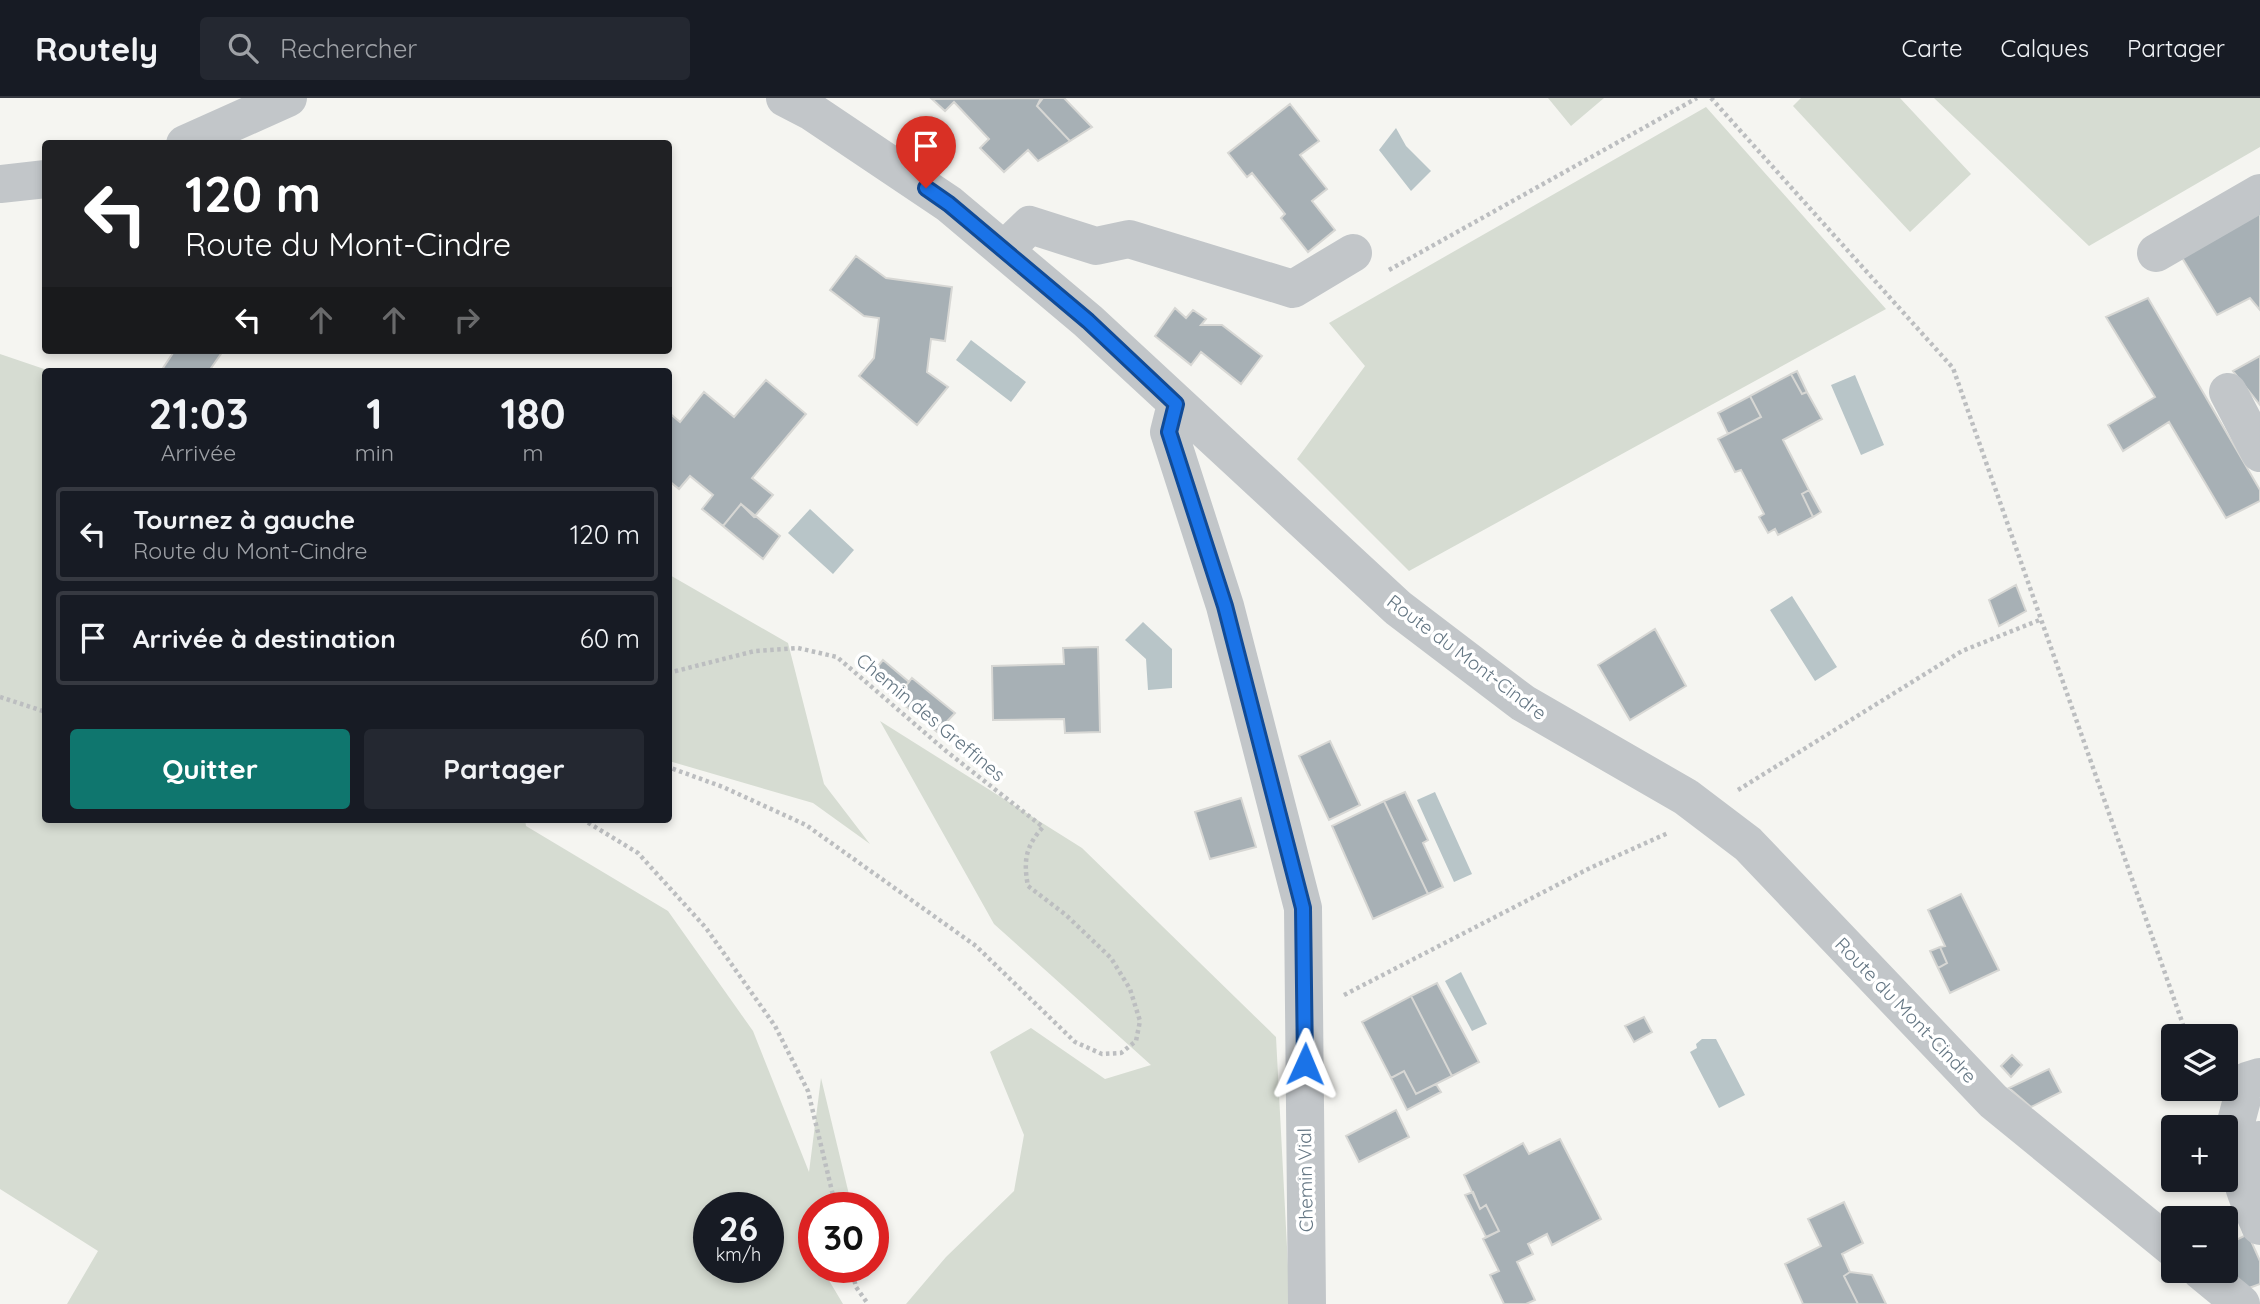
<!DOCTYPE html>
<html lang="fr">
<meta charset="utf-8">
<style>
:root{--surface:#171b24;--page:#242831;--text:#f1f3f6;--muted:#9ea1a6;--line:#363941;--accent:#0f766e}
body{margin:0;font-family:Quicksand,sans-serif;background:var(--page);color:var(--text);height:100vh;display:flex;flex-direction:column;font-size:26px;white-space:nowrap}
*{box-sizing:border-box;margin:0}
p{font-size:23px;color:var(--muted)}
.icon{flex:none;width:38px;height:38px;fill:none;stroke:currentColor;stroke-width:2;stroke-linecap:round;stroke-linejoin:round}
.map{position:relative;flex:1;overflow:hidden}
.details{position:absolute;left:42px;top:270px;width:630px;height:455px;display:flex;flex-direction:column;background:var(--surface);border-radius:7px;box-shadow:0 4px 10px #0003}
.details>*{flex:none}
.hud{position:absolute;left:42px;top:42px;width:630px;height:214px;border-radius:7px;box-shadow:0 4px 10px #0003;background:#202124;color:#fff;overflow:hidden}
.buttons{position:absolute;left:2161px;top:926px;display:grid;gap:14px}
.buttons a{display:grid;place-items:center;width:77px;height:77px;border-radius:7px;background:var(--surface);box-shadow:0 4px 10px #0003;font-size:35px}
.speed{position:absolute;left:693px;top:1094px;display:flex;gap:14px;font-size:35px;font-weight:700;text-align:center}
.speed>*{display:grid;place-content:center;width:91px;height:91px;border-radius:50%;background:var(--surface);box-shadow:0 4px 10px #0003;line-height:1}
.speed small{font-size:18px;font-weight:400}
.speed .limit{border:10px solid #d22;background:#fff;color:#111}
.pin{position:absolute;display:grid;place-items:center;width:60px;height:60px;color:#fff;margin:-72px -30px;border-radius:50% 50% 50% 0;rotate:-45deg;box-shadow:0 0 7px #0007}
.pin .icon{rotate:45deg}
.me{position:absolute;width:77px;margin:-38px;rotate:1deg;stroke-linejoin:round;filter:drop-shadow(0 0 5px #0008)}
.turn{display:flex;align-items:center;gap:24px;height:147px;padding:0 28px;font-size:32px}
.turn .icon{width:91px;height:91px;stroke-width:2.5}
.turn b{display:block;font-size:49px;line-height:60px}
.lanes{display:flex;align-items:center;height:66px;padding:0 28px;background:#0003;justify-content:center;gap:35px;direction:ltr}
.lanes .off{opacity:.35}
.eta{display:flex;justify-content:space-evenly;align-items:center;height:119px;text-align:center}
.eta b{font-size:42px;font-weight:700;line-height:49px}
.button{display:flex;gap:14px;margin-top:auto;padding:14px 28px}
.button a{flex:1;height:80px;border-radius:7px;background:var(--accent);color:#fff;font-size:28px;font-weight:700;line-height:80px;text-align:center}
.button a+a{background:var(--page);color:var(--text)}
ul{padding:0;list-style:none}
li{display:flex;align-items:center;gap:21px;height:94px;margin:0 14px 10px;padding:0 14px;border:4px solid var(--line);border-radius:7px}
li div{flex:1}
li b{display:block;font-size:26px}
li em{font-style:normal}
header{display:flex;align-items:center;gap:42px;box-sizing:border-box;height:98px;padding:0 35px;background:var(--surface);border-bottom:2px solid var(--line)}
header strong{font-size:33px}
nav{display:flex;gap:38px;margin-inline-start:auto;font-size:24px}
.search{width:490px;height:63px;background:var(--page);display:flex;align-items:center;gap:18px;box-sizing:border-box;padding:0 24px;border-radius:7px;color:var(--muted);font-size:26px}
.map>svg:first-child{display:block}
.green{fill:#d6dcd2;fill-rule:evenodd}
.water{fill:#b8c5c8}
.building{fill:#a7b0b5;stroke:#d7d7d4;stroke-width:2}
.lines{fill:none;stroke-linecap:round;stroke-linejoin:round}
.path{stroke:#bcbec0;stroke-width:4.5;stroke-dasharray:3.5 3.5;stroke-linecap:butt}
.minor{stroke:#c2c6c9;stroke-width:38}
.route-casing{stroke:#114b97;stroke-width:18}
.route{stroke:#1a73e8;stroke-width:12}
.labels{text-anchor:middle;stroke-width:7;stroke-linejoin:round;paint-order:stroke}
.street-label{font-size:19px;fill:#647683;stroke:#fff}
</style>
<header>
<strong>Routely</strong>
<div class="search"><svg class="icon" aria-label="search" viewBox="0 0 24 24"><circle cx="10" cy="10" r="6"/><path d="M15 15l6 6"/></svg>Rechercher</div>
<nav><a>Carte</a><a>Calques</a><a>Partager</a></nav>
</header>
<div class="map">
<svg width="2260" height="1206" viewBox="0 0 2260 1206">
<rect width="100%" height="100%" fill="#f5f5f1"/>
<path class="green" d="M1548 0H1604L1571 28Z
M1801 0H1900L1971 76 1910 134 1793 8Z
M1934 0H2260V49L2089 148Z
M1706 9 1886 211 1409 473 1297 361 1365 268 1329 225Z
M0 256 50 273H46V721H525L526 728 668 813 753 933 809 1074 821 980 852 1109 814 1110V1169H841L827 1179 843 1206H67L98 1153 0 1091ZM709 1110H768V1169H709Z
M668 476 788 545 824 686 870 746 813 705 669 663Z
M880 623 1082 750 1276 939 1290 1206H906L946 1159 1014 1093 1024 1037 990 954 1031 930 1105 981 1151 967 994 826Z"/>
<path class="water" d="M1396 30 1406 48 1431 73 1411 93 1379 52Z
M971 242 1026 284 1011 304 956 262Z
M1855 277 1884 347 1861 357 1831 287Z
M810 411 854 452 833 476 788 435Z
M1792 498 1837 569 1815 583 1770 512Z
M1143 524 1172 551V590L1148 592 1146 561 1125 542Z
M1435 694 1472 776 1454 784 1417 702Z
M1461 874 1487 926 1472 933 1445 883Z
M1702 941H1716L1745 997 1719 1010 1690 954 1697 950 1696 946Z"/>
<path class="building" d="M1041 0 1037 8 1070 43 1038 63 1028 52 1004 74 980 50 989 41 954 4 945 13 932 1Z
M1064 0 1092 29 1070 43 1037 8 1043 0Z
M1290 6 1319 43 1300 57 1327 91 1312 103 1335 132 1308 154 1281 120 1285 116 1252 75 1247 79 1228 55Z
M2260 112V212L2250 200 2217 217 2181 158Z
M856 158 886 180 952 189 945 243 931 241 927 274 948 289 917 327 859 278 874 260 879 220 864 218 830 192Z
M2148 200 2260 392V403L2226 420 2169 324 2123 353 2108 327 2155 299 2106 219Z
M1175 210 1186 220 1193 212 1206 221 1201 227H1222L1262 258 1241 286 1201 254 1191 267 1155 238Z
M175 252H223V253L209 273H161Z
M2260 258V307L2233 273Z
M1797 273 1807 294 1802 296 1791 276Z
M1791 276 1802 296 1807 294 1822 321 1783 342 1809 392 1802 396 1813 419 1778 437 1775 431 1768 435 1759 419 1764 416 1741 372 1735 374 1718 341 1761 319 1750 298Z
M766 282 806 316 752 380 773 397 754 419 741 406 723 428 702 411 713 397 690 378 679 391 668 382V314L680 324 704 294 734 319Z
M1750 298 1761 319 1728 336 1718 315Z
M1809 392 1821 414 1813 419 1802 396Z
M741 406 780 438 763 461 723 428Z
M2016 487 2026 513 1999 528 1989 502Z
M1655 531 1686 588 1630 622 1598 567Z
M1098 549 1100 634 1065 635 1064 621 993 622 992 568 1064 566 1063 550Z
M883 562 909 584 896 600 869 579Z
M912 580 955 615 937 634 896 600Z
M1330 643 1360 707 1329 722 1299 658Z
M1405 694 1428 742 1423 745 1443 789 1428 796 1384 703Z
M1241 700 1256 749 1210 761 1195 714Z
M1384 703 1428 796 1373 821 1332 728Z
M1961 796 1999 872 1950 895 1938 870 1947 865 1940 849 1945 848 1928 812Z
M1940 849 1947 865 1938 870 1930 853Z
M1437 885 1479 964 1452 978 1411 898Z
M1411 898 1452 978 1416 996 1404 973 1391 980 1362 924Z
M1644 919 1652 934 1634 944 1625 928Z
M2012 957 2022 967 2011 979 2001 968Z
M2049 971 2061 994 2031 1009 2009 990Z
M1404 973 1416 996 1436 986 1441 994 1407 1012 1391 980Z
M1396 1012 1409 1039 1359 1064 1346 1038Z
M1560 1041 1601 1121 1552 1147 1547 1136 1528 1146 1533 1156 1517 1164 1535 1202 1526 1206H1504L1490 1177 1499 1173 1483 1141 1499 1133 1486 1107 1480 1111 1464 1077 1523 1045 1529 1056Z
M1473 1094 1480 1111 1486 1107 1499 1133 1486 1139 1465 1097Z
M1844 1104 1863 1145 1842 1156 1850 1174 1844 1178 1858 1206H1803L1785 1166 1821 1148 1808 1121Z
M2248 1136 2260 1163V1186L2249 1190 2226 1171V1147Z
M1850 1174 1872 1177 1886 1206H1858L1844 1178Z"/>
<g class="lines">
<path class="path" d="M1711 0 1953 270 2187 938
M1389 172 1697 0
M668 575 755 553 798 550 837 559 946 653 1043 729C1026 748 1023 762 1028 788L1066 817 1111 860 1130 891 1140 923 1136 943 1121 955 1102 956 1075 944 976 848 806 727 723 689 668 669
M0 599 46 614
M1738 692 1962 553 2042 521
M582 721 638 755 706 830 775 928 808 993 836 1110
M1344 897 1590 770 1668 735
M851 1169 856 1189 868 1206"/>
<path class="minor" d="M785 0 812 14 949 106 1088 223 1398 510 1523 605 1686 699 1748 746 1993 1003 2174 1151
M185 46 288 0
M0 86 46 81
M1004 152 1030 127 1096 148 1129 141 1293 191 1353 155
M2156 155 2260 95
M2228 294 2260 355
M1176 306 1169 334 1225 508 1303 810 1307 1206
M2260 1042C2224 1060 2249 1101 2260 1128
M2245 1056 2236 1024 2247 983 2260 979
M2200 1172 2241 1206"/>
</g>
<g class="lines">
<defs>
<path id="route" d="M926 90 949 106 1088 223 1176 306 1169 334 1225 508 1303 810 1305 966"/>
</defs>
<use href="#route" class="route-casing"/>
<use href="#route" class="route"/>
</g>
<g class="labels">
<g class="street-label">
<text transform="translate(1467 559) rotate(37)" y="7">Route du Mont-Cindre</text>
<text transform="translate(931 619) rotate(40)" y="7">Chemin des Greffines</text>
<text transform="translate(1906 912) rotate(46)" y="7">Route du Mont-Cindre</text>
<text transform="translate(1305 1082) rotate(-91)" y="7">Chemin Vial</text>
</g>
</g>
</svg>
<div class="buttons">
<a><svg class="icon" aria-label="layers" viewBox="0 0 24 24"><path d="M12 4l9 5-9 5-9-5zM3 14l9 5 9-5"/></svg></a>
<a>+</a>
<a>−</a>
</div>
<div class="speed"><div>26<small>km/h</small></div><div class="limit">30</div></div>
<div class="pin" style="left:926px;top:90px;background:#d93025"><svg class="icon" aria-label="arrive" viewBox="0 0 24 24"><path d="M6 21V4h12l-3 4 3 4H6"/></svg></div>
<svg class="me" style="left:1305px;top:966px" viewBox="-20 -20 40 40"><path d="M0-17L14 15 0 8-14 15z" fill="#1a73e8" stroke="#fff" stroke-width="4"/></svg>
<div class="hud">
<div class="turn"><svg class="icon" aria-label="left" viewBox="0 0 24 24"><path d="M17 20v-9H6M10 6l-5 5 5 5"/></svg><div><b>120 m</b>Route du Mont-Cindre</div></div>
<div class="lanes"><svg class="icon" aria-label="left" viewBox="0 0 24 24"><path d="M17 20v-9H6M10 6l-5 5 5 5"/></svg><svg class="icon off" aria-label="ahead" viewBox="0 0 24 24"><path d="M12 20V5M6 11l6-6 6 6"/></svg><svg class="icon off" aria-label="ahead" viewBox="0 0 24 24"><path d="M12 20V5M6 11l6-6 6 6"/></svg><svg class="icon off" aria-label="right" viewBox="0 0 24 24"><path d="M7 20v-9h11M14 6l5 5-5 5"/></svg></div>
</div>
<section class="details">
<div class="eta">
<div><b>21:03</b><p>Arrivée</p></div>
<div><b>1</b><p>min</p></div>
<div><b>180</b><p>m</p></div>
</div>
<ul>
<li><svg class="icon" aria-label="left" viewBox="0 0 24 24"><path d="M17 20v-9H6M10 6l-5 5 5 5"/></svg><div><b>Tournez à gauche</b><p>Route du Mont-Cindre</p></div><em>120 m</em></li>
<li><svg class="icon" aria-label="arrive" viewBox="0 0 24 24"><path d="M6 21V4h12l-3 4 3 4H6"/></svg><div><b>Arrivée à destination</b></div><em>60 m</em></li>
</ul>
<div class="button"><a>Quitter</a><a>Partager</a></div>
</section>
</div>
